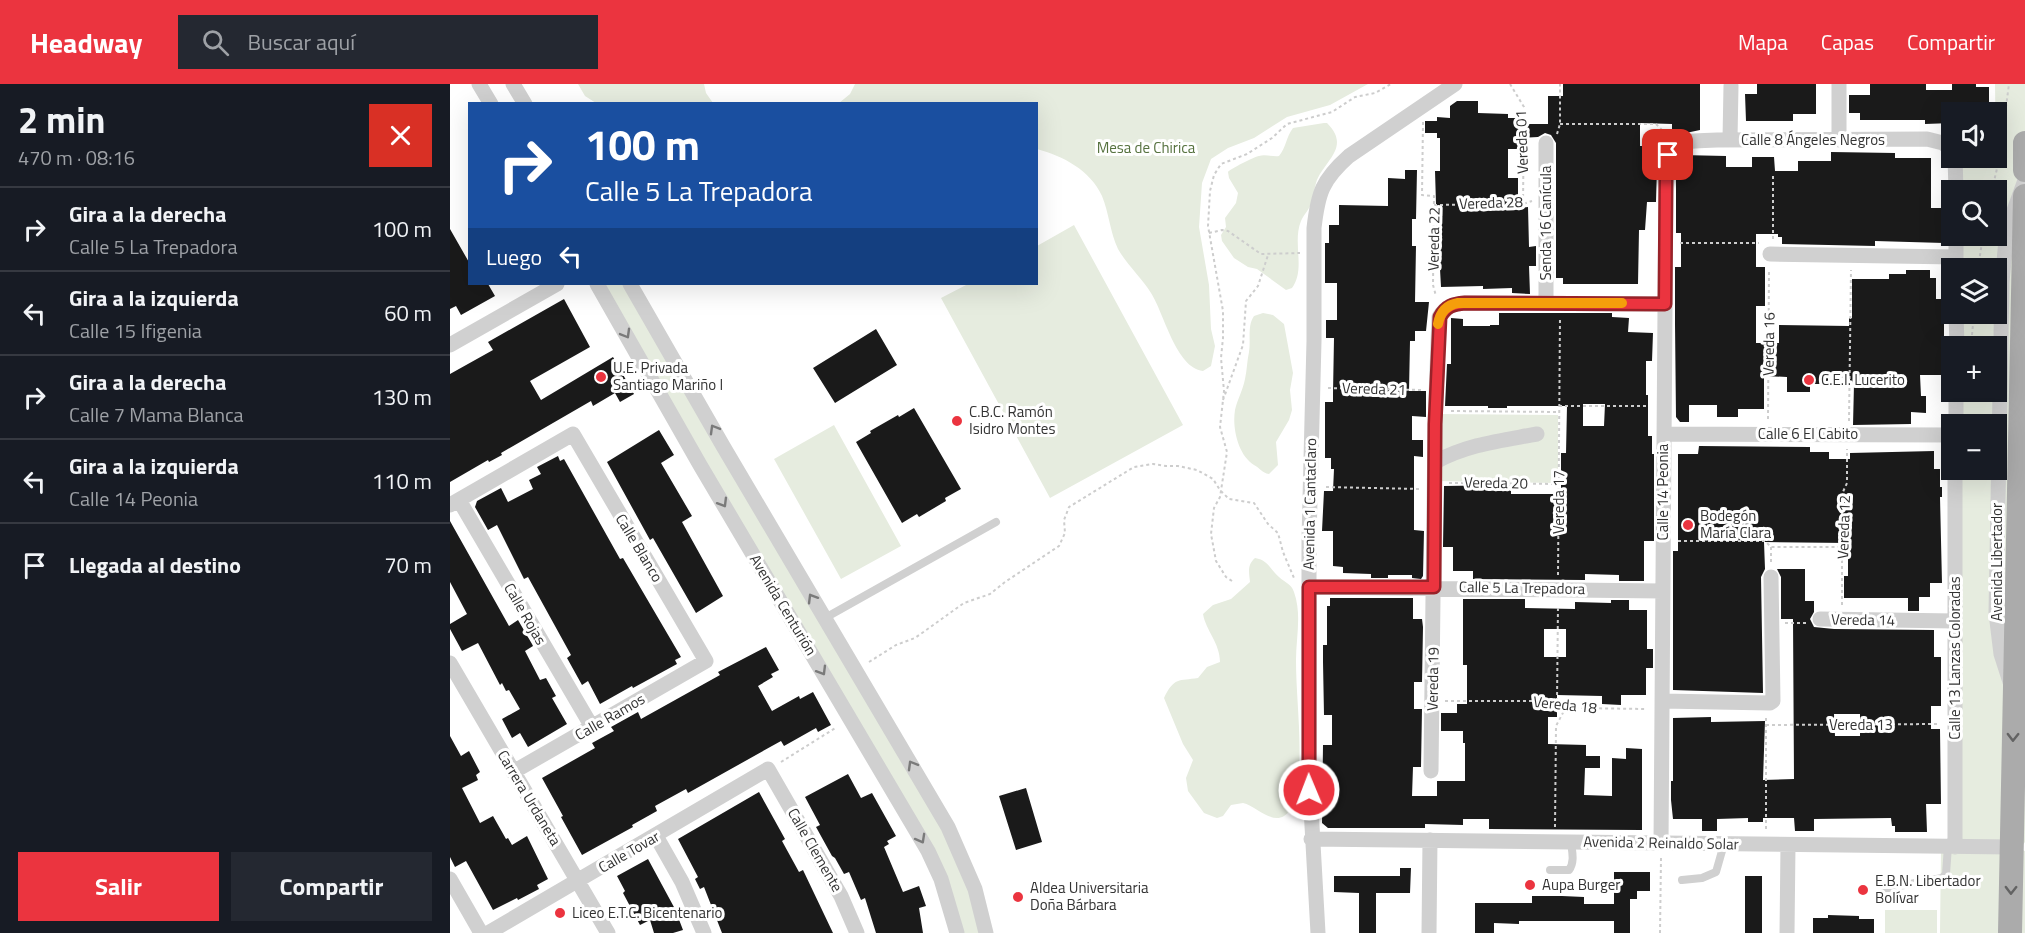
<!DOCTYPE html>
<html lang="es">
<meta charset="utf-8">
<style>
:root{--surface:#171b24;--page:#242831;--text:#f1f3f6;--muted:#9ea1a6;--line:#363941;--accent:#eb343f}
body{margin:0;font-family:"Titillium Web",sans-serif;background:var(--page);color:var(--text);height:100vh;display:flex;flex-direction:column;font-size:22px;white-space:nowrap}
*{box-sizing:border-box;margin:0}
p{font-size:20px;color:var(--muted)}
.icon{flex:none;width:33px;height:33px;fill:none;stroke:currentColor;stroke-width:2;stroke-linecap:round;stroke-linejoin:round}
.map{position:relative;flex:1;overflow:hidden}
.panel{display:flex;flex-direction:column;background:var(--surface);width:450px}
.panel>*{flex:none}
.banner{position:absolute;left:18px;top:18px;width:570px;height:183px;border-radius:0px;box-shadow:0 6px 24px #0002;background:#1a4fa0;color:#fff;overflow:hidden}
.tools{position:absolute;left:1491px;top:18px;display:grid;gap:12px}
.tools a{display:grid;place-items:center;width:66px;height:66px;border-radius:0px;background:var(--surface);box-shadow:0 6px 24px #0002;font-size:30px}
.pin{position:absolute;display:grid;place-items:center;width:51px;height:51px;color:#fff;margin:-26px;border-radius:12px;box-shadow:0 3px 9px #0006}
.me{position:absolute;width:66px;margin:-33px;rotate:359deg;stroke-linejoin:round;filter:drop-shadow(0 0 4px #0008)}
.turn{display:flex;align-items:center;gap:21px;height:126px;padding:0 18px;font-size:27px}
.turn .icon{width:78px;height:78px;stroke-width:2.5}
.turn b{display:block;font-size:42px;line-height:51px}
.then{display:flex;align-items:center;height:57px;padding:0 18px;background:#0003;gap:12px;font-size:22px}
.round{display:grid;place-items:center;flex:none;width:63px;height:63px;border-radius:0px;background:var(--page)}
.head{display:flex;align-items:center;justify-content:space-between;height:102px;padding:0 18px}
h1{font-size:36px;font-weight:700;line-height:45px}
.action{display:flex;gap:12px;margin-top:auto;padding:12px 18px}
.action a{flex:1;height:69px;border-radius:0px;background:var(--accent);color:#fff;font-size:24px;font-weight:700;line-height:69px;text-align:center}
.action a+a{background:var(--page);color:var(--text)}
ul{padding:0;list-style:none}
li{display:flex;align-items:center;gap:18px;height:84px;padding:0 18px;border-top:2px solid var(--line)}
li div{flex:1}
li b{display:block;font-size:22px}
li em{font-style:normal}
header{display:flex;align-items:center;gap:36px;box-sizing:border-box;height:84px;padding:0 30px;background:var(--accent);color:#fff}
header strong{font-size:28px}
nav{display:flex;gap:33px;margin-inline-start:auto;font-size:21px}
.search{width:420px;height:54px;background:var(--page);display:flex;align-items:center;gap:15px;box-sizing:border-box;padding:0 21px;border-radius:0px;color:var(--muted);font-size:22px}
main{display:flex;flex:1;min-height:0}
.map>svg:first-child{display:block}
.green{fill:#e6ecdf}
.building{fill:#1a1a1a;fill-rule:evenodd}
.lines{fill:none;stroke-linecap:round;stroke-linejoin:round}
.path{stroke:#cdcdcd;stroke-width:2;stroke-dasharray:3 3;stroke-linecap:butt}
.service{stroke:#d0d0d0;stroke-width:8}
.minor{stroke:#d0d0d0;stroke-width:15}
.primary{stroke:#ababab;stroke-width:24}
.oneway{stroke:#7a7a7a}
.oneway2{stroke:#636363}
.route-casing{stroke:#992229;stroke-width:15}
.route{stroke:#eb343f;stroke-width:10}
.slow{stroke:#f59e0b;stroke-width:10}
.poi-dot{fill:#eb343f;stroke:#fff;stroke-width:2}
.labels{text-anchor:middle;stroke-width:6;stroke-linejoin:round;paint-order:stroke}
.street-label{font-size:15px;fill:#333;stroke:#fff}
.park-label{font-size:15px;fill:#55713e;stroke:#fff}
.poi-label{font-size:15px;fill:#333;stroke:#fff;text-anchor:start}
</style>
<header>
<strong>Headway</strong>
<div class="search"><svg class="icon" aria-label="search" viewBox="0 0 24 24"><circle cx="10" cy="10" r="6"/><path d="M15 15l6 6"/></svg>Buscar aquí</div>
<nav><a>Mapa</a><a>Capas</a><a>Compartir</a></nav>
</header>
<main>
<section class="panel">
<div class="head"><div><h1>2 min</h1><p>470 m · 08:16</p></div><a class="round" style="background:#d93025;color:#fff"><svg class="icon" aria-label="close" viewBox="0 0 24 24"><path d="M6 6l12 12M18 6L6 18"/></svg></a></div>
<ul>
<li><svg class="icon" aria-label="right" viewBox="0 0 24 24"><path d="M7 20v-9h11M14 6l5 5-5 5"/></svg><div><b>Gira a la derecha</b><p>Calle 5 La Trepadora</p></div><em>100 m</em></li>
<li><svg class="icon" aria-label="left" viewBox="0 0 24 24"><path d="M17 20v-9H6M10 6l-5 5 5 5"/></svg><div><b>Gira a la izquierda</b><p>Calle 15 Ifigenia</p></div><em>60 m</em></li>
<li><svg class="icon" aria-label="right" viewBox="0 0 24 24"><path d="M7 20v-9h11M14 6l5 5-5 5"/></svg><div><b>Gira a la derecha</b><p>Calle 7 Mama Blanca</p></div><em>130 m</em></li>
<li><svg class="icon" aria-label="left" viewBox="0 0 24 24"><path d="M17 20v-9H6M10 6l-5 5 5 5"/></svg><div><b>Gira a la izquierda</b><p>Calle 14 Peonia</p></div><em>110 m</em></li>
<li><svg class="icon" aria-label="arrive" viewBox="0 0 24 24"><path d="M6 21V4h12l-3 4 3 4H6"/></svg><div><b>Llegada al destino</b></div><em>70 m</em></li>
</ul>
<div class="action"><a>Salir</a><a>Compartir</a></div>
</section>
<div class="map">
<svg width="1575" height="849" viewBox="0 0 1575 849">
<rect width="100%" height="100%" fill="#fff"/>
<path class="green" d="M128 0H254L256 9 263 19H146L135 12Z
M405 0H918L880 21 837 33 804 54 778 64 761 75 752 99 749 143 759 201 761 245 765 262 761 282 753 287C726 284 714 229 701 209 692 194 677 181 668 165 660 148 659 129 652 112 640 86 613 72 587 65L586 20 389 19 400 10Z
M1545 0H1575V86L1561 133 1575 440V758L1570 765 1575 767V849H1490L1491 763 1506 762V386H1546V340H1507V308H1546V262H1507V230H1546V184H1507V152H1546V106H1507V75L1546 74Z
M874 39H877C902 64 873 77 866 99 864 105 864 112 862 117 860 125 854 130 851 137 842 159 856 185 842 204L836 206 807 185 798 183 784 174 772 157 771 151 776 143 775 134 786 119 788 109 779 94 778 88C780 85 804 73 809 72 815 70 823 73 829 72 836 64 836 53 843 44Z
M624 141 733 341 600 414 491 214 518 200H586L587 162Z
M147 200H180L498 743 536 849H507L491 795Z
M813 229 823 231 834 240 843 289 840 306 842 326 839 336 826 358 828 381 819 390C812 389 810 384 804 381 788 371 782 344 785 326 787 316 793 306 795 295 797 286 797 277 799 268 801 256 797 242 804 232Z
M986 330 1108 331V399L985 397Z
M384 341 451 462 391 495 324 375Z
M805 474C818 476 820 485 829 493 835 499 841 499 844 508 852 530 846 554 846 576 846 619 854 666 846 708 845 717 842 727 834 732 821 740 806 722 793 719L781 721 773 732 767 734 754 729 738 707 736 694 743 676 733 660 714 614C724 593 729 597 748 594L757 583 770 578C770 559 756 547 753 530L763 521 781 515 800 498C799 488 797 481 805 474Z
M1435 826H1487V849H1435Z"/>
<path class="building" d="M1113 0H1250V46L1231 50 1222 48V40L1190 39V62H1197V81H1207L1206 118H1197L1195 146H1189L1188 200H1113V194H1106V59L1101 51 1095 49 1088 53 1068 54V65H1058V94H1068V124L1078 123 1079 163 1086 162V182H1079L1080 210 1062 209V204L1033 205V202L991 203 990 185H988L985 87H990V54H987V49H975V37H987V33L1000 34V22L1007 17H1028V29L1058 30V34H1068V40H1098V12H1113Z
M1307 0H1366V30H1343V37H1296L1295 10H1307Z
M1420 0H1476V6H1502V0H1526V3H1539V28H1502V39L1475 40V36H1410V29H1399V11H1420Z
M1381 68 1445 69V74H1481V124H1494V159L1425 157V162L1332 160V153H1328V150H1306V183H1315V222H1306V259H1329V241L1399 242V234H1402V195H1439V190H1456V186H1480V194H1486V215H1494V291H1470L1471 312H1476V329L1461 328V340L1403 341 1404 300 1400 301V294L1378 293V300H1360V308H1337V293L1314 292V325H1288V333H1267V321H1239V338H1230L1226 333 1225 240V183H1231V149H1226V94L1229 75 1231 71 1276 72V83H1302V73H1324L1325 87H1348V77H1381Z
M955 86H967L966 135H962V162H966L965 218H979L976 247H965V257H960L959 307H976V333L962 332V356H973V373L964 372V446L974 447 973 492 971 495 962 494V491H938V494H921V490L893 489V483L883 482V447H872L874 407H883L884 385H881V374H875V318H883V309L884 254H876V236H887V199H875V159H879V141H889V121L938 122V94L955 95Z
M0 145 20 180V200H38L45 212 11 231 6 222 0 225Z
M114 215 140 263 80 297 91 316 163 273 184 310 170 318 165 309 143 322 141 317 51 369 52 371 39 378 38 376 0 398V290L43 266 38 258Z
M1049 229H1162V233L1179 234 1178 248 1203 249 1202 277H1196V311H1198V352H1202V370H1204V457H1194V497H1169V491L1135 490V496L1023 495V487H1003V463H993L994 402 1061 401V410H1111V369H1116L1117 322H1057V324H1038V322H995L997 280H1001V234L1013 235V242H1040V241H1049ZM1133 320H1155L1154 342H1133Z
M426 245 447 281 385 319 363 284Z
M464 324 511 405 495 414 496 417 469 433 467 430 452 439 406 358 421 349 420 347 448 331 449 333Z
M209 346 224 371 211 379 242 432 232 438 273 512 246 529 203 454 200 456 157 378Z
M1249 362 1360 363V368H1379V375H1400V369L1484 367V385H1490V403H1492V413H1490L1492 499H1480V513H1469V527H1458V514H1394V492H1398V459L1314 458 1315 485 1311 493 1313 609 1223 606V467H1228V370H1248Z
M108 372 110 377 114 375 170 475 173 474 231 573 225 576 227 580 183 604 182 602 150 620 138 597 132 601 117 574 121 571 78 493 74 495 47 441 38 446 25 423 27 417 51 404 58 418 83 405 79 396 91 390 87 383Z
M0 437 59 542 68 536 82 560 83 562 75 567 90 596 96 594 106 612 102 614 117 640 78 663 70 649 62 654 52 635 70 625 59 606 56 607 52 599 50 601 28 559 12 567 0 545V540L17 530 0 498Z
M1327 485H1355V517H1364V528L1360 535 1364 543 1384 545 1484 546V573H1491V622H1481V645H1490L1491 720H1476L1477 748H1445V742H1442L1441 734 1364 735V747H1345L1344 734H1313V738H1298V734L1267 735V747H1252V735H1223L1221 716V697H1223V634L1261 633V638L1315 637 1313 696 1344 695 1343 535H1331V493ZM1384 630H1410V652H1385Z
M880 514H963V535H972L973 543 972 598H964V625H972L971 683H963L962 712H987V697H1015V659H1013V647H991V629H1007V620H1017V581H1013V515H1075V524L1125 525V518L1161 519V516H1179V526H1197V565H1203V584H1196V611H1171V621L1152 620V612L1107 611V633H1098V660L1136 661V672H1150V684H1135L1134 711 1162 712V674L1176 675V664L1192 665V746L1039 745V735H1013V741L975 740V744H878L872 739 873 661H882V631H874L873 578V561H877V522H880ZM1094 545H1116V573H1094Z
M316 563 329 586 321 590 323 593 308 602 322 627 349 612 350 615 363 608 381 641 368 648 366 644 334 662 331 657 238 709 236 705 205 722 207 727 182 741 183 743 132 771 111 733 113 732 92 694 145 664 142 659 164 647 161 643 188 628 191 635 270 591 268 588Z
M0 652 11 672 19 667 30 688 26 691 28 696 12 704 30 739 43 732 56 755 58 754 62 761 77 752 98 795 87 801 89 805 68 816 67 814 43 826 16 777 5 783 0 773Z
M398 690 411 714 422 709 446 752 437 757 439 760 434 763 453 808 469 802 476 822 469 824 473 849H426L415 814 411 816 399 788 394 790 385 774 382 772 366 743 370 741 355 713Z
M576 704 592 758 566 766 549 712Z
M309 708 335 755 332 757 349 788 353 786 383 849H272L254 803 250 805 245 795 248 793 228 755Z
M198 775 225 825 233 846 223 849H204L200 836 190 841 173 809 175 807 167 792Z
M950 784H961L960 809H926V849H909V809L884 808V792H950Z
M1164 788H1200V807H1187V815H1180V849H1164V837H1069V840L1044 839V849H1025V819H1082V812H1112L1134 813V820H1164Z
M1295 792H1312V849H1295Z
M1378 831 1409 832V835H1424V849H1363V834H1378Z"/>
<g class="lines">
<path class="path" d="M1060 0 1074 23 1073 120
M973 38 972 111 984 112 983 201 986 212
M1110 40H1206L1217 51
M1107 50 1110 40V0
M1521 76H1557
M1323 92V156
M1542 106 1549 76 1559 0
M984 121 1073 120 1082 117
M759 149 772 146 778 147 811 170 850 169
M1230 159H1309
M1521 175 1538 181
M1528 184 1533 152
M1522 251 1524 230
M878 304 971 306
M773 316 793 261 796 217 808 202 818 171
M1109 322H1199
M1001 327 1109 328
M1318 335 1319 185
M1399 337 1401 186
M999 399 1109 400
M876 403 969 405
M1228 457H1315L1321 463H1391
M1321 463V478
M1108 491 1110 233
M782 497 776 493 766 477 761 450 764 424 770 413 777 368 770 343 774 307 771 274 773 254V227L758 142 760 107 764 91 771 80 797 70 822 54 837 40 882 28 905 13 925 9 941 0
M1392 521V410L1397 399V365
M1335 539H1356
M419 578 446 561 465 554 514 519 540 510 555 498 609 462 615 449 614 436 619 423 684 383 703 380 716 382H728L747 386 763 395 770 406 779 415 804 419 818 440 828 449 833 468 844 494
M995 617H1107L1116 623 1124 624 1197 625
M1107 617 1108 521
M1316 634V745
M1316 641 1490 640
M331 678 387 643
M1105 743 1106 642 1116 623
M1210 849 1211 774"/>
<path class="service" d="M375 534 546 438
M1100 786H1119C1125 778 1122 767 1121 758
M1232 796 1252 794 1266 788 1274 760
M1433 805 1492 794 1496 790 1498 762"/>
<path class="minor" d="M29 0 41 20
M63 0 75 20
M1280 55 1281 2
M1389 56V0
M1505 74 1506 106
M1506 152V184
M1320 170 1506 173
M147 200 250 381 478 767 491 795 507 849
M180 200 273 362 498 743 525 805 536 849
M1096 218V59
M1506 230 1507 262
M0 261 107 200
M1506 340V308
M1214 350 1502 351
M985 378C1019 360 1049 357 1087 350
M9 416 142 643
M0 421 123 350 256 577 63 688
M859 503 1213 507
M1370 535 1505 537
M0 579 158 849
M1560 598 1551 570 1546 529 1552 198 1557 146 1575 96
M1212 617 1320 619 1323 617 1321 493
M981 687 985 340 989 233C996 222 1003 220 1015 219L1215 220
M206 752 232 798 254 849
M861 755 1561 763
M1211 759 1216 93C1218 55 1233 57 1267 56L1477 55 1493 59 1502 67
M1505 763V386
M0 795 31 849
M38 849 318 685 391 812 407 849
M868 849 859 688V455L864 257V144C868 109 872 96 899 72L1005 0
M979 849 980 756
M1337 849 1338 761"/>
<path class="primary" d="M1575 59V86
M1560 849 1575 112"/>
</g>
<defs><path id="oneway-chevron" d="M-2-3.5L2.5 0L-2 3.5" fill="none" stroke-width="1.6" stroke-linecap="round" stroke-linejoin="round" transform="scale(1.5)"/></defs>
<g class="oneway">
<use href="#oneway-chevron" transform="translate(176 250) rotate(60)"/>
<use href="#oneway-chevron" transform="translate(264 345) rotate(-120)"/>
<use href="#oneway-chevron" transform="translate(273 419) rotate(59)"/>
<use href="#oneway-chevron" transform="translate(362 514) rotate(-121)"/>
<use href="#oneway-chevron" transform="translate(372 587) rotate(59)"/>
<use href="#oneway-chevron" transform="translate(462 681) rotate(-120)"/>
<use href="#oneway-chevron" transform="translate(471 755) rotate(61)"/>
</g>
<g class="oneway2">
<use href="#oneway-chevron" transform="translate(1563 653) rotate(91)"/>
<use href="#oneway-chevron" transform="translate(1561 806) rotate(91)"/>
</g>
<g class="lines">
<defs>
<path id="route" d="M859 706V503H984L985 340 990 233C996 222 1003 220 1015 219L1215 220 1216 93 1218 71"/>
</defs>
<use href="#route" class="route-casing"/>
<use href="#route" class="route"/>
<path class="slow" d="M988 240C990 229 996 221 1008 219H1172"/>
</g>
<g class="poi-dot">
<circle cx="151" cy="293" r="6"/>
<circle cx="1359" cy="296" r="6"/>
<circle cx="507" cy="337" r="6"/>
<circle cx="1238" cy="441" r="6"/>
<circle cx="1080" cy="801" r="6"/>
<circle cx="1413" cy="806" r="6"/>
<circle cx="568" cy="813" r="6"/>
<circle cx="110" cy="829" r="6"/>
</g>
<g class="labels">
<g class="street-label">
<text x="1363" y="61">Calle 8 Ángeles Negros</text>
<text transform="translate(1072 58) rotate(-92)" y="5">Vereda 01</text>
<text transform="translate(1041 119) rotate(-2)" y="5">Vereda 28</text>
<text transform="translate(1096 139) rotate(-90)" y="5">Senda 16 Canícula</text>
<text transform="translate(984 155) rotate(-89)" y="5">Vereda 22</text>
<text transform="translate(1319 260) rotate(-89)" y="5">Vereda 16</text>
<text transform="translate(924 305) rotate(2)" y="5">Vereda 21</text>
<text x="1358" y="355">Calle 6 El Cabito</text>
<text transform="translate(1046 399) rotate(1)" y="5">Vereda 20</text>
<text transform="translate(1213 408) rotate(-90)" y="5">Calle 14 Peonia</text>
<text transform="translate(1109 418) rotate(-90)" y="5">Vereda 17</text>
<text transform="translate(860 420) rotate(-89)" y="5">Avenida 1 Cantaclaro</text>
<text transform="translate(1394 443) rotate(-88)" y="5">Vereda 12</text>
<text transform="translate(189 464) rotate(59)" y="5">Calle Blanco</text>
<text transform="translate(1547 478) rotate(-90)" y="5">Avenida Libertador</text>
<text transform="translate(1072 504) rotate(1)" y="5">Calle 5 La Trepadora</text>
<text transform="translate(333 521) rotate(59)" y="5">Avenida Centurión</text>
<text transform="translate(75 530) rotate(60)" y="5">Calle Rojas</text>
<text transform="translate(1413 536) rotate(1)" y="5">Vereda 14</text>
<text transform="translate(1505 574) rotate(-90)" y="5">Calle 13 Lanzas Coloradas</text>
<text transform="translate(983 595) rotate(-89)" y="5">Vereda 19</text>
<text transform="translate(1115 621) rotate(6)" y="5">Vereda 18</text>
<text transform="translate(160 633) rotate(-30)" y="5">Calle Ramos</text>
<text x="1411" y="646">Vereda 13</text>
<text transform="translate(79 714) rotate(59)" y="5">Carrera Urdaneta</text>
<text transform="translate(1211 759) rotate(1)" y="5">Avenida 2 Reinaldo Solar</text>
<text transform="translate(365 766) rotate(60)" y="5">Calle Clemente</text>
<text transform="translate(179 768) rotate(-30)" y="5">Calle Tovar</text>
</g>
<g class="park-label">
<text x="696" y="69">Mesa de Chirica</text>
</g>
<g class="poi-label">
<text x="163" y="289">U.E. Privada<tspan x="163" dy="17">Santiago Mariño I</tspan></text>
<text x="1371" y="301">C.E.I. Lucerito</text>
<text x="519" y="333">C.B.C. Ramón<tspan x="519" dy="17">Isidro Montes</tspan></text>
<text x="1250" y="437">Bodegón<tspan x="1250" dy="17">María Clara</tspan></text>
<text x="1425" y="802">E.B.N. Libertador<tspan x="1425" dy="17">Bolívar</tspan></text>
<text x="1092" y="806">Aupa Burger</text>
<text x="580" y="809">Aldea Universitaria<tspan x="580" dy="17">Doña Bárbara</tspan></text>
<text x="122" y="834">Liceo E.T.C. Bicentenario</text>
</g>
</g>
</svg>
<div class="tools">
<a><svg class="icon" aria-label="sound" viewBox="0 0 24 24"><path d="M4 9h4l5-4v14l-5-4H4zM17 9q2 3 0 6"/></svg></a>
<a><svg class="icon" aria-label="search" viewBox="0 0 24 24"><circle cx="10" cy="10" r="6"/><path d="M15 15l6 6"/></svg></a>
<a><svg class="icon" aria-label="layers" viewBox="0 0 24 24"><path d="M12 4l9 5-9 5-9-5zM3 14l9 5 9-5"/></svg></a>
<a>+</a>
<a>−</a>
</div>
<div class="pin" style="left:1218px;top:71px;background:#d93025"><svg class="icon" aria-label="arrive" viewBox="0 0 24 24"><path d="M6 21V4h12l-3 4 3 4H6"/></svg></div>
<svg class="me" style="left:859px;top:706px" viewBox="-20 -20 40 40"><circle r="17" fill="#eb343f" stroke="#fff" stroke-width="3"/><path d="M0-11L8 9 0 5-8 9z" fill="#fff"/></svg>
<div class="banner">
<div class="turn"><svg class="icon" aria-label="right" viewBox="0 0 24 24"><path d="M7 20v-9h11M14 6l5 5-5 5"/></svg><div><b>100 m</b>Calle 5 La Trepadora</div></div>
<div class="then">Luego<svg class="icon" aria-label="left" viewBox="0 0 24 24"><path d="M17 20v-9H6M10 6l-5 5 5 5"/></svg></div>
</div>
</div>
</main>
